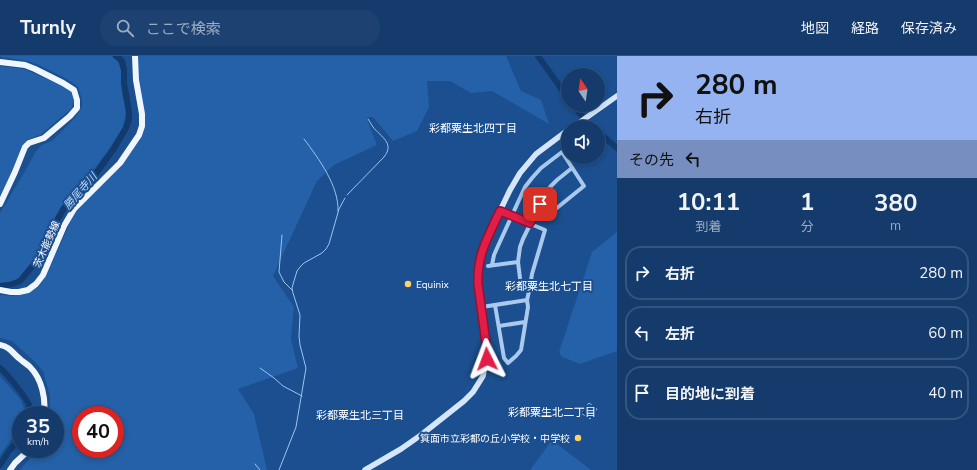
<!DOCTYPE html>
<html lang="ja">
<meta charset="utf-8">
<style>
:root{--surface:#143b6b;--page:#1d4271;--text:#f1f3f6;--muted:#9dadc1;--line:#33557e}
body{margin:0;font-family:"Nunito Sans","Noto Sans JP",sans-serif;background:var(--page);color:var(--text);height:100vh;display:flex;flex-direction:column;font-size:15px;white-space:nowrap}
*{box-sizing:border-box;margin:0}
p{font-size:13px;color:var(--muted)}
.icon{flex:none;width:22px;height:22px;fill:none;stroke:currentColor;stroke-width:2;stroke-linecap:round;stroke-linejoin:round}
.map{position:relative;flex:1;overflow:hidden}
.details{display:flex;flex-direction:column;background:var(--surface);width:360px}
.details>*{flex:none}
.banner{background:#95b2f1;color:#111;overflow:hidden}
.needle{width:26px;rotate:347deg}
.buttons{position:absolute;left:561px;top:12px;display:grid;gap:8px}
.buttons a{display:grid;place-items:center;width:44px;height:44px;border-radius:50%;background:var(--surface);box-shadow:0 2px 6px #0003,0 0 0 1px var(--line);font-size:20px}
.speed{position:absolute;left:12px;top:350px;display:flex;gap:8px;font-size:20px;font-weight:700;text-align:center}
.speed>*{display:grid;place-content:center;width:52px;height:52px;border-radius:50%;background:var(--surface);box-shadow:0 2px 6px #0003,0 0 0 1px var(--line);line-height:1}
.speed small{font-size:10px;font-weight:400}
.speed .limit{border:6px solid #d22;background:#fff;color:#111}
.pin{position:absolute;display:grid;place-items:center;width:34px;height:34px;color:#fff;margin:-17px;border-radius:8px;box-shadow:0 2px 6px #0006}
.me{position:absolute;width:44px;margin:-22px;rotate:357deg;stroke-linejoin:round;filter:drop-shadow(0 0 3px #0008)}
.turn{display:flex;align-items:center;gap:14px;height:84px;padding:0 12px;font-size:18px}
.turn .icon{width:52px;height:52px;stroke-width:2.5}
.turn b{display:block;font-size:28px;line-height:34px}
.then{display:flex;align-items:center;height:38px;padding:0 12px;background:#0003;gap:8px;font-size:15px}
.eta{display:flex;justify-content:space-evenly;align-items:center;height:68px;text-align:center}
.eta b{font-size:24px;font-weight:700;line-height:28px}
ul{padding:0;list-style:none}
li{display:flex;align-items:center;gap:12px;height:54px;margin:0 8px 6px;padding:0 4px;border:2px solid var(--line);border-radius:16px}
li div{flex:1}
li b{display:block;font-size:15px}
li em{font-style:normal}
header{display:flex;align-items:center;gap:24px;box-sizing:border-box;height:56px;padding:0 20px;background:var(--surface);border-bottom:1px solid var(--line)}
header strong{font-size:19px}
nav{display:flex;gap:22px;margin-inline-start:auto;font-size:14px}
.search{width:280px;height:36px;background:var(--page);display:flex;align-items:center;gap:10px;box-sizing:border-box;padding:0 14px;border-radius:16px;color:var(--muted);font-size:15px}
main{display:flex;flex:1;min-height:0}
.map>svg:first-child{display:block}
.green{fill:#2461a8;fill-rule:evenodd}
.water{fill:#123a6d;stroke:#9cc4f0}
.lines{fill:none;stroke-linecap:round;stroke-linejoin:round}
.stream{stroke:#9cc4f0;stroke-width:1}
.river{stroke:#123a6d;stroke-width:6}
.street{stroke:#a9c9ee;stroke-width:4}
.secondary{stroke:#d6e6fa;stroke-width:5.5}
.primary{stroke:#f0f6ff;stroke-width:6}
.route-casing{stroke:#92132f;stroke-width:10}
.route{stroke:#e11d48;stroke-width:7}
.poi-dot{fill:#ffd166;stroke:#1b4f8f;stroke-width:1.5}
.labels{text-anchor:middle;stroke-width:4;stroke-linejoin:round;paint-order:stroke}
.street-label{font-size:10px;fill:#fff;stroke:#1b4f8f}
.poi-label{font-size:10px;fill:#fff;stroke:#1b4f8f;text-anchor:start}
.neighbourhood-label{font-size:11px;fill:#fff;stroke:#1b4f8f}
.water-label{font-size:11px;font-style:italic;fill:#b5d3f5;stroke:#1b4f8f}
</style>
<header>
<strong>Turnly</strong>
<div class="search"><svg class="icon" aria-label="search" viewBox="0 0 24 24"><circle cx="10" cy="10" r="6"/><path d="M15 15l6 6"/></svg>ここで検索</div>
<nav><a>地図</a><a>経路</a><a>保存済み</a></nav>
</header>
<main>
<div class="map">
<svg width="617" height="414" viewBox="0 0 617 414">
<rect width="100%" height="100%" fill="#1b4f8f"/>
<path class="green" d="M0 0H111L117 3 121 14 122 38 126 55 123 71 109 93 94 113 86 127 68 143 61 151 54 163 49 176 39 196 20 223 9 226 0 227V157L24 117 36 95 42 89 52 85 74 63 82 51V43L78 31 67 23 37 8 28 5 1 1Z
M138 0H506L521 35 541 44 549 68 492 35 471 37 450 25H427L429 51 417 75 393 85 373 61H366L377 89 334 109 317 125 273 220 294 251 291 283 298 312 238 333 254 358 267 414H20L38 393H55V359H50V340L43 315 34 305 12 285 0 282V240L1 239 12 240 30 236 38 231 46 220 76 154 140 80ZM81 359H115V393H81Z
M0 10 24 13 63 30 71 36 74 45 71 53 40 79 27 84 22 90 12 117 0 140Z
M617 176V295L580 308 562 301 559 296 592 196Z
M0 320 21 344 24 352 23 359H21C21 361 21 364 21 366 19 374 5 391 0 400Z
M552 384 591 414H530Z"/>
<path class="water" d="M589 347 597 353 590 363 581 357Z"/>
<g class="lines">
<path class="stream" d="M304 83C319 103 339 130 338 155
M347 139 384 101C395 87 381 81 373 71 371 68 370 66 368 63
M282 179 279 216 284 226 292 234
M260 312 274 322 283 330 302 340
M255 408 260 414
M279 414 296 371 306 312 300 289 299 280 300 259 293 237 292 232 294 225 297 215 300 211 304 207 322 197 326 193 329 188 339 153 345 142"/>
<path class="river" d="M538 0 568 42
M573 49 585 64 593 71
M598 76 617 92
M0 230 9 229 18 226 21 224 34 208 42 196 58 163 64 152 89 127 113 94 126 72 129 63V56L124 27V14L122 5 116 0
M0 312C7 318 26 341 29 349 30 352 30 356 29 359
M0 409 9 395 21 381"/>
<path class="street" d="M492 209 494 199 498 190 525 131 532 122 541 112 562 96 584 130 547 160 536 155
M488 210 518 206
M530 231 521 230 518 206 520 191 523 183 544 140 550 131 557 124 572 112
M495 249 504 302 508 307 516 300 521 294 528 251 527 244 530 231 532 218 545 174 500 155
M482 251 527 244
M499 270 525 266"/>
<path class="secondary" d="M573 71 617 40
M365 414 401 393 421 379 464 345 473 336 483 320 485 310 487 303V295L478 227 479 206 481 198 488 180 510 134 520 117 536 98 568 74"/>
<path class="primary" d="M0 6 25 9 35 13 63 27 74 34 77 44V52L70 60 44 82 29 87 25 91 15 116 0 148
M0 234 11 236H19L28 234 36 228 43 219 64 170 74 153 120 107 139 79 142 70V58L136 24 135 0
M0 289C11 291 12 297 20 303 23 306 27 308 30 311 42 323 46 343 44 359
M10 414 15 407 30 393"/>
</g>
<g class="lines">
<defs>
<path id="route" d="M487 303 486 287 478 228C477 198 488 181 500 155L530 167 540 148"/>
</defs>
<use href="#route" class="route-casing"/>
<use href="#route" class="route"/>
</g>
<g class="poi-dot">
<circle cx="408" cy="228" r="4"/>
<circle cx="578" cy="382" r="4"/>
</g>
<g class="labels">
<g class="street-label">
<text transform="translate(46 188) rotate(-66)" y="4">茨木能勢線</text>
</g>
<g class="poi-label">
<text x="416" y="232">Equinix</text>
<text x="570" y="386" text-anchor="end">箕面市立彩都の丘小学校・中学校</text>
</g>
<g class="neighbourhood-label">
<text x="473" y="76">彩都粟生北四丁目</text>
<text x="549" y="234">彩都粟生北七丁目</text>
<text x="552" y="360">彩都粟生北二丁目</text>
<text x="360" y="363">彩都粟生北三丁目</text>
</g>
<g class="water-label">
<text transform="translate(80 135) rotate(-49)" y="4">勝尾寺川</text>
</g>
</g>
</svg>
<div class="buttons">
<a><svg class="needle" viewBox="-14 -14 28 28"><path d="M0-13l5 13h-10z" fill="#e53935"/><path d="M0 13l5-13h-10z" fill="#9dadc1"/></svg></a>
<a><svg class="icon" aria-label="sound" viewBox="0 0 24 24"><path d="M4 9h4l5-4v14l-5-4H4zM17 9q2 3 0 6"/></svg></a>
</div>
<div class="speed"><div>35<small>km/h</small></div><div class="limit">40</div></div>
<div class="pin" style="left:540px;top:148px;background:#d93025"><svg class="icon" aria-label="arrive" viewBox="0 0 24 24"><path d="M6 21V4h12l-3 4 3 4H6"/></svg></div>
<svg class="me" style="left:487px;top:303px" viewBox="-20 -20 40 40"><path d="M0-17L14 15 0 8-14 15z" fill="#e11d48" stroke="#fff" stroke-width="4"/></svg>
</div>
<section class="details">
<div class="banner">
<div class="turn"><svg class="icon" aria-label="right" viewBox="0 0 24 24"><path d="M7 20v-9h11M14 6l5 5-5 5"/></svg><div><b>280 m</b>右折</div></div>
<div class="then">その先<svg class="icon" aria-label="left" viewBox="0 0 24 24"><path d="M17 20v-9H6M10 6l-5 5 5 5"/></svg></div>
</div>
<div class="eta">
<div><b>10:11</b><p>到着</p></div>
<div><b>1</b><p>分</p></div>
<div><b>380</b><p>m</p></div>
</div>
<ul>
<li><svg class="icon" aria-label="right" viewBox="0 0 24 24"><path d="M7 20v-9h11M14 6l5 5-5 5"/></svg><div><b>右折</b></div><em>280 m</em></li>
<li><svg class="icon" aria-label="left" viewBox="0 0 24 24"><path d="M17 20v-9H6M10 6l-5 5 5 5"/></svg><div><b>左折</b></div><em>60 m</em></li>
<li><svg class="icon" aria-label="arrive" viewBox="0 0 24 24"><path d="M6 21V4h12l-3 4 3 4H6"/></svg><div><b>目的地に到着</b></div><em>40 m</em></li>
</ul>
</section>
</main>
